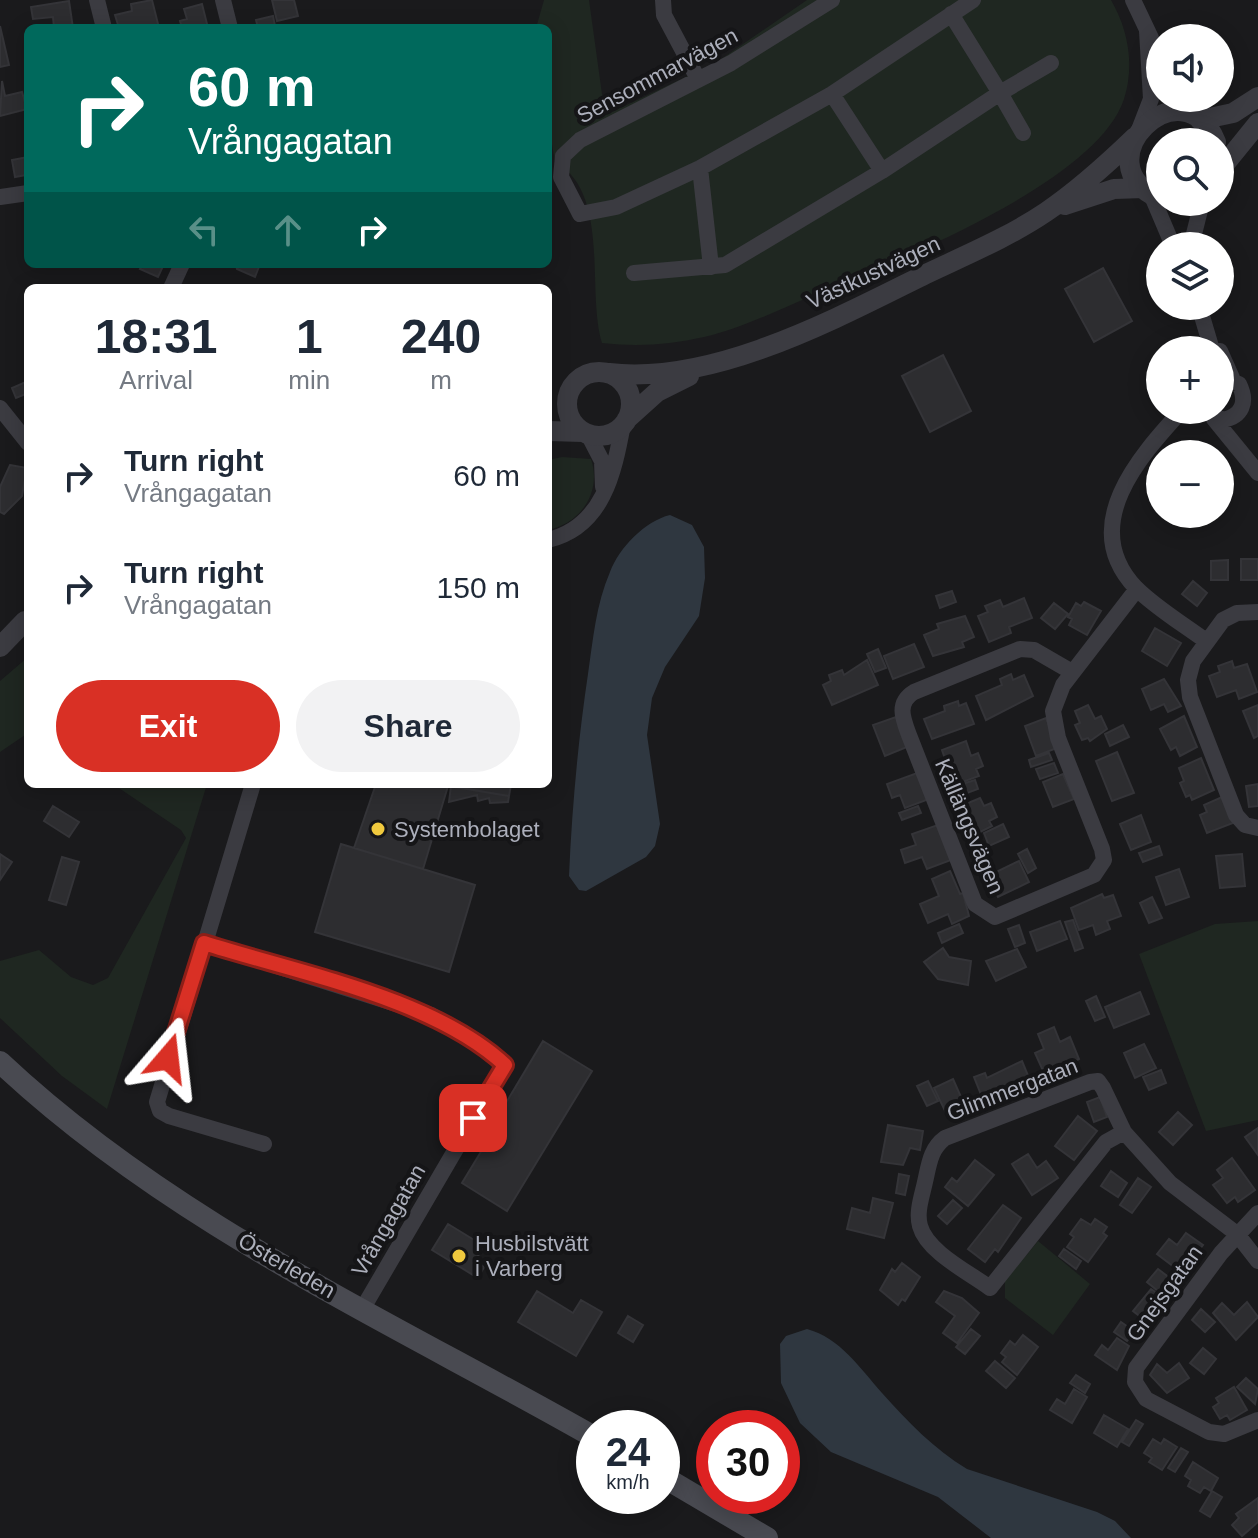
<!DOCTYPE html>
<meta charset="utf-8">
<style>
:root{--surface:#fff;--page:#f2f2f3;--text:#1f2937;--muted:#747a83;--accent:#d93025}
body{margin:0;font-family:Helvetica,sans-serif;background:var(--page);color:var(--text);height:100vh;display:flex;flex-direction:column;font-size:30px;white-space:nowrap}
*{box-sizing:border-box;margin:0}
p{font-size:26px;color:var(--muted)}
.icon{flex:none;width:44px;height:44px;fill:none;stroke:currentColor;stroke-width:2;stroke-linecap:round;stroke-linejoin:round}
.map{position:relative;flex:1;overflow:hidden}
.drawer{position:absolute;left:24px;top:284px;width:528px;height:504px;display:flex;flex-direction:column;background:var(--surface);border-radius:12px;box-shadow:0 4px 20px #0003}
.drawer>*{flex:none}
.top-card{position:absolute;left:24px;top:24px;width:528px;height:244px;border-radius:12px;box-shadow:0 4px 20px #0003;background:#00695c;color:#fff;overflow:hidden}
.tools{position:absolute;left:1146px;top:24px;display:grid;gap:16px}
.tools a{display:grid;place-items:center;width:88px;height:88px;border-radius:50%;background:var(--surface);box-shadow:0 4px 20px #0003;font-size:40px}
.speed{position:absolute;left:576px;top:1410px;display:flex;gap:16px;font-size:40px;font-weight:700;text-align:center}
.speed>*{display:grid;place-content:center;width:104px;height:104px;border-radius:50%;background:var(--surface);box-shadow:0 4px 20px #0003;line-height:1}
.speed small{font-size:20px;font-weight:400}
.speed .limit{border:12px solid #d22;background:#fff;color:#111}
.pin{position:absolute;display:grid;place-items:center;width:68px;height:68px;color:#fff;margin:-34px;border-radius:16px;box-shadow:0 4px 12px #0006}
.me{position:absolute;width:88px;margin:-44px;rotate:17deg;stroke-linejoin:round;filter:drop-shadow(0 0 6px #0008)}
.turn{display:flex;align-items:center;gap:28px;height:168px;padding:0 32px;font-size:36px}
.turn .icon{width:104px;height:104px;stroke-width:2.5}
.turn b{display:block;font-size:56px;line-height:68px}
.lanes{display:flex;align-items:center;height:76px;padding:0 32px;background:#0003;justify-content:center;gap:40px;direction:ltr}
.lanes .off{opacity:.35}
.eta{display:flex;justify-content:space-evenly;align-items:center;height:136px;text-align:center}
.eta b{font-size:48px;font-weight:700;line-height:56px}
.button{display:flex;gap:16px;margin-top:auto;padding:16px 32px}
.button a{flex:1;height:92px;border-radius:48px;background:var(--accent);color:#fff;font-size:32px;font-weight:700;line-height:92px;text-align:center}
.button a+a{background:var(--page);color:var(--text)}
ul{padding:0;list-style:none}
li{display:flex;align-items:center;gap:24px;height:112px;padding:0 32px}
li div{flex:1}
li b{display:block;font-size:30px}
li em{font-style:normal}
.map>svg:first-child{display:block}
.green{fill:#1f2721}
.water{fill:#2f3740}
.building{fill:#2d2d30;stroke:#343438;stroke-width:2}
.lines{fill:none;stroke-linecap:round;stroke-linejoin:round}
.minor{stroke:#3b3b41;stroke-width:16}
.tertiary{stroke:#3b3b41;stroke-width:20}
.secondary{stroke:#494a51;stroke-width:22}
.route-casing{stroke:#8d1f18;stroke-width:20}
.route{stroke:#d93025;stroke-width:14}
.poi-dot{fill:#f0c93e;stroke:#151517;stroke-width:3}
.labels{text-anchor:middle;stroke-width:8;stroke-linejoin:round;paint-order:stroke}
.street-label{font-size:22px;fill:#acafbb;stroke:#151517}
.poi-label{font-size:22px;fill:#acafbb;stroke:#151517;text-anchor:start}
</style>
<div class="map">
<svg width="1258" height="1538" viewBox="0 0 1258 1538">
<rect width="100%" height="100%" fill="#1a1a1c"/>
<path class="green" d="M544 0H589L602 94 612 112 717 62 807 0H1111C1128 29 1135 65 1124 99 1096 184 891 263 812 296 778 310 740 329 704 337 669 345 637 347 602 343 586 292 611 192 555 162L548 121V28H536Z
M562 457 591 459C602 492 581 523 548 530V460Z
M28 657V733L0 752V681Z
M113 784H207L107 1109 62 1076 0 1018V961L39 950 71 977 93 985 108 978 186 838 181 830Z
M1258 921V1120L1206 1131 1139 954 1215 924Z
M1038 1241 1090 1284 1053 1335 1005 1298V1281Z"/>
<path class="water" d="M670 515 692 525 704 547 705 578 699 616 665 667 652 698 647 735 660 824 655 846 646 857 586 891 579 890 569 876C572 808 578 741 588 674 593 640 596 604 610 572 619 548 645 521 670 515Z
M807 1329C840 1338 860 1368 882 1393 908 1422 934 1449 967 1469L1097 1512 1115 1521 1131 1538H991L938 1497 831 1452 800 1423 781 1383 780 1344 786 1336Z"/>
<path class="building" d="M152 0 159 28H119L115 15 132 11 131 4Z
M272 0H294L298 16 277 21Z
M69 1 73 28H54L53 17 33 19 31 7Z
M202 4 208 28H182L180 21 187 19 184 9Z
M273 16 275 26 258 28 256 20Z
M0 26 9 65 0 67Z
M2 81 5 96 22 92 27 109 0 116Z
M28 157V182H27L26 175 15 177 12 160Z
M143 264H164L158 277 140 269Z
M236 264H260L255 277 237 269Z
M1103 268 1132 321 1094 342 1065 289Z
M943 355 971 411 930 432 902 376Z
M28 381V393L16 398 12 388Z
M10 465 27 468 22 496 4 514 0 512V487Z
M1241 559H1258V580H1241Z
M1228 560V580H1211V561Z
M1193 581 1207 593 1197 606 1182 594Z
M952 591 956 602 940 608 936 596Z
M1024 598 1032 618 1009 627 1011 633 989 642 978 616 988 612 985 606 1000 600 1003 607Z
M1084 602 1101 611 1087 635 1069 625 1072 619 1068 617 1076 603 1081 606Z
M1054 603 1068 614 1055 629 1041 618Z
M965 616 974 637 962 642 964 647 933 656 924 635 939 629 937 624Z
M1155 628 1181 643 1167 666 1142 651Z
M914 644 924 667 893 679 884 656Z
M878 649 886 668 875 672 867 654Z
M867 660 878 685 832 705 823 685 831 681 829 675 842 670 844 675Z
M1232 661 1234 668 1247 664 1257 692 1239 699 1236 690 1217 697 1209 676 1220 672 1218 666Z
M1011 674 1013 680 1024 675 1033 696 986 720 976 696 1002 685 1000 679Z
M1164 679 1181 706 1168 712 1164 704 1151 710 1142 689Z
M958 701 959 706 966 703 974 724 932 739 924 719 945 711 944 706Z
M1088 705 1095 719 1101 716 1107 729 1090 741 1088 738 1082 740 1075 725 1080 723 1075 711Z
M1258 705V736L1254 738 1243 711Z
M1184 716 1197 747 1180 756 1176 747 1171 750 1160 729Z
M896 717 907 747 885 756 873 725Z
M1046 718 1057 748 1036 756 1025 726Z
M1123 725 1129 737 1110 746 1105 734Z
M966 741 971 756 978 753 983 766 976 769 979 776 954 785 942 750Z
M1117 752 1134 793 1112 801 1096 761Z
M1049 753 1052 760 1031 767 1029 760Z
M1201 758 1214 790 1192 800 1190 795 1186 797 1180 783 1184 781 1179 768Z
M1054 763 1058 773 1040 779 1036 769Z
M920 772 929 799 905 808 900 795 892 798 887 784Z
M1063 774 1074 799 1053 807 1043 782Z
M975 780 978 789 959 796 956 786Z
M376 784 448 786 423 869 354 848Z
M437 784H511L509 796Z
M1258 784V806L1249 807 1246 786Z
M451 786 509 796 508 802 490 803 489 798 478 801 477 795 449 802Z
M1222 797 1233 823 1207 833 1200 815 1207 812 1204 805Z
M980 798 984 806 991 803 997 817 989 821 992 826 974 835 961 817 966 815 961 806Z
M53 806 79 822 69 837 44 821Z
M918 806 921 813 902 820 899 813Z
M1141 815 1151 842 1131 850 1120 824Z
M1003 824 1009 837 989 846 984 833Z
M938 825 951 860 927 869 922 857 905 863 901 850 916 845 912 834Z
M341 844 475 885 449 972 315 932Z
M1159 846 1162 855 1143 862 1139 853Z
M1027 849 1036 868 1028 873 1018 854Z
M0 854 12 862 0 880Z
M1242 854 1245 886 1220 888 1216 856Z
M62 857 79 862 66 905 49 900Z
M1019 861 1029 882 998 897 988 876Z
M1179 869 1189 897 1166 905 1156 877Z
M950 871 960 894 963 893 969 916 952 924 948 914 928 923 920 904 939 896 932 879Z
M1102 894 1104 898 1113 895 1121 916 1107 921 1110 929 1096 935 1093 925 1079 930 1071 908Z
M1152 897 1162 918 1149 923 1140 903Z
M1073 920 1083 948 1075 951 1065 922Z
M1060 921 1067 939 1037 951 1030 932Z
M959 924 963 933 942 943 938 933Z
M1019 925 1025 943 1015 947 1008 929Z
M943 948 949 957 971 961 968 985 938 979 924 962Z
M1017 949 1026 967 996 981 986 961Z
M1140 992 1149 1014 1114 1028 1105 1007Z
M1096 996 1105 1017 1095 1021 1086 1001Z
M1054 1027 1060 1042 1070 1037 1079 1059 1059 1070 1058 1067 1044 1073 1035 1053 1044 1049 1038 1034Z
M543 1041 592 1071 507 1211 462 1183 482 1150 479 1148Z
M1144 1044 1156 1068 1135 1078 1124 1053Z
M1022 1061 1031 1083 984 1102 974 1077 985 1073 987 1078Z
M1161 1070 1166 1083 1149 1090 1143 1077Z
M953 1079 965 1106 947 1115 934 1088Z
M928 1081 938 1101 927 1106 917 1086Z
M1100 1097 1107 1117 1094 1122 1087 1102Z
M1178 1112 1192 1125 1173 1145 1159 1132Z
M1078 1116 1097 1131 1074 1160 1055 1146Z
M888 1125 923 1131 920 1150 910 1148 903 1165 881 1162Z
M1258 1128V1155L1245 1137Z
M1028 1154 1037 1168 1046 1161 1058 1178 1032 1195 1012 1164Z
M1232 1158 1255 1190 1238 1202 1235 1197 1227 1203 1213 1185 1223 1178 1217 1170Z
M975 1160 994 1175 968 1206 945 1187 952 1178 957 1182Z
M1111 1171 1127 1183 1118 1197 1101 1186Z
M899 1174 909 1176 905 1195 896 1193Z
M1138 1178 1151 1187 1132 1213 1120 1205Z
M873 1198 893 1203 884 1238 847 1229 852 1208 870 1213Z
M953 1200 962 1208 947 1224 938 1216Z
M1003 1205 1021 1218 998 1252 995 1249 985 1262 968 1249Z
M1081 1219 1091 1225 1095 1219 1107 1227 1103 1233 1107 1236 1088 1262 1067 1247 1074 1237 1070 1234Z
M448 1224 484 1246 475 1261 484 1267 478 1278 432 1250Z
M1186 1233 1203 1245 1182 1273 1157 1254 1169 1239 1177 1245Z
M1064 1249 1081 1261 1076 1269 1059 1256Z
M902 1263 920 1277 905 1301 902 1299 898 1305 880 1290 892 1269 895 1272Z
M1158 1269 1175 1282 1164 1296 1147 1282Z
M1151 1289 1168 1301 1150 1324 1133 1311Z
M537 1291 573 1313 581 1300 602 1312 576 1356 518 1322Z
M944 1291 962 1298 979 1313 957 1343 943 1333 955 1316 936 1302Z
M1247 1302 1258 1317 1236 1340 1213 1313 1222 1303 1234 1315Z
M1201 1309 1215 1322 1205 1332 1192 1320Z
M628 1316 643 1325 633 1342 618 1333Z
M1121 1322 1135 1332 1127 1341 1114 1332Z
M971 1329 980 1336 965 1354 956 1347Z
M1023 1335 1038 1347 1017 1375 1002 1362 1006 1357 1001 1353 1010 1341 1015 1345Z
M1117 1338 1129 1346 1117 1370 1095 1355 1102 1345 1108 1350Z
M1203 1348 1216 1359 1204 1374 1190 1363Z
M995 1361 1015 1378 1006 1388 986 1371Z
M1179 1363 1189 1378 1167 1393 1150 1375 1157 1364 1167 1373Z
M1076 1375 1090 1384 1085 1393 1070 1383Z
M1246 1378 1258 1389 1255 1404 1237 1387Z
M1234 1387 1247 1410 1230 1420 1227 1415 1220 1419 1213 1407 1219 1403 1216 1398Z
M1074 1389 1087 1397 1072 1423 1050 1410 1057 1399 1065 1404Z
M1104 1415 1128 1429 1117 1447 1094 1433Z
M1136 1420 1143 1424 1129 1446 1122 1442Z
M1153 1439 1161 1444 1164 1439 1177 1447 1162 1470 1149 1462 1152 1458 1144 1453Z
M1181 1448 1188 1452 1175 1472 1168 1468Z
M1193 1462 1218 1478 1211 1491 1204 1487 1200 1493 1188 1486 1191 1480 1185 1476Z
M1212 1491 1222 1497 1210 1517 1200 1511Z
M1258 1498V1522L1242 1536 1232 1525 1239 1518 1236 1514Z"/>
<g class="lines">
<path class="minor" d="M97 0 104 28
M223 0 230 28
M663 0 664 15 698 79
M832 0 731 63 580 140 563 156 561 177 580 214 616 207 700 168 832 94 973 0
M1133 0 1151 38
M832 94 882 171
M1139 130 1151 99 1147 31
M1023 133 1000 93 1051 63
M700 168 711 267
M1151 194 1173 246
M0 197 28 193
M1191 246 1202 202
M634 273 725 265 882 171 1000 93 951 14
M171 288 182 264
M1199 306 1212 350
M1220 351 1232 378
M0 408 28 443
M1182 410C1139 457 1077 526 1136 588 1156 608 1183 624 1206 641
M1204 410 1222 420C1242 417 1248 402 1239 384L1220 376
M1214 419 1258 473
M588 434 602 461 603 487
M548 540C603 527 614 473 623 424
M1258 612 1237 613 1223 620 1193 661 1188 680 1190 697 1236 815 1245 825 1258 828
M1072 672 1034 650 1020 649 914 692C896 703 903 719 909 735L975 904 995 917 1094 875 1104 860 1102 849 1058 738 1053 711 1063 685 1137 589
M253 784 157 1102 160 1111 169 1116 264 1144
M204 943 431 1015 484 1046 505 1065 363 1308
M1124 1132 1103 1088 1098 1081 1090 1082 945 1138C930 1149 929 1165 925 1182 922 1196 916 1212 920 1226 927 1252 970 1273 990 1288L1106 1142 1124 1132 1170 1183 1237 1234 1258 1261
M1258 1213 1221 1253 1136 1368 1135 1382 1146 1399 1209 1432 1224 1434 1258 1420"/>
<path class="tertiary" d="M1200 120 1233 113 1258 97
M1220 170 1258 123
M1160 199C1078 163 1183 60 1216 142
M1065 205 1114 189 1144 188
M567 404a32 32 0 1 1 64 0a32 32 0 1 1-64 0Z
M609 373C713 385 835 319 926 274 966 255 1009 237 1046 212 1077 191 1107 164 1135 137
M627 419 657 392 689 376
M548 431 583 432
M0 647 25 621"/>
<path class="secondary" d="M0 1062C171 1223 392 1322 594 1437
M662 1476 767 1538"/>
</g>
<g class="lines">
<defs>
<path id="route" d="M168 1058 204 943C298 973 433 998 505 1065L473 1118"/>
</defs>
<use href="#route" class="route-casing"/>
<use href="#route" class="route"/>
</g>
<g class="poi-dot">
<circle cx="378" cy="829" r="8"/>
<circle cx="459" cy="1256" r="8"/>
</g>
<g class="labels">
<g class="street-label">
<text transform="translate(657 75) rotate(-28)" y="8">Sensommarvägen</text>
<text transform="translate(873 272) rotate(-25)" y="8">Västkustvägen</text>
<text transform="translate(970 826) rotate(67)" y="8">Källängsvägen</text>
<text transform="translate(1012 1089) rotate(-21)" y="8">Glimmergatan</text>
<text transform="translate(388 1220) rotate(-60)" y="8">Vrångagatan</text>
<text transform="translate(287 1265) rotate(30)" y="8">Österleden</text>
<text transform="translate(1164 1293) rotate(-54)" y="8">Gnejsgatan</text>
</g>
<g class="poi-label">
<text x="394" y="837">Systembolaget</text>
<text x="475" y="1251">Husbilstvätt<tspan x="475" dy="25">i Varberg</tspan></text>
</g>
</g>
</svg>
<div class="tools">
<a><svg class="icon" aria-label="sound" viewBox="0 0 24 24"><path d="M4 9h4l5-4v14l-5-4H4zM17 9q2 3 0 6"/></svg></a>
<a><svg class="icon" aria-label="search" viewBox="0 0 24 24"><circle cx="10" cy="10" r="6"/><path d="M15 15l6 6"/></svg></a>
<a><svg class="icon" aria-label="layers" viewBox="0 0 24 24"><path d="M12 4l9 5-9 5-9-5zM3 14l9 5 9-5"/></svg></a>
<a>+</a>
<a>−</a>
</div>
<div class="speed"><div>24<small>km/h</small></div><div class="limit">30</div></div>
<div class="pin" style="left:473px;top:1118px;background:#d93025"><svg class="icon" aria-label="arrive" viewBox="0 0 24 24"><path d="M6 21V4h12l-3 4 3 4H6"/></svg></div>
<svg class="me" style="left:168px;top:1058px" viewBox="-20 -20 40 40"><path d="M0-17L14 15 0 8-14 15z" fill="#d93025" stroke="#fff" stroke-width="4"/></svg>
<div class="top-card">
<div class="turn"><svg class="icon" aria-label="right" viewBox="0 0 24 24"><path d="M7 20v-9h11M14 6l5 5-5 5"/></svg><div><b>60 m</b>Vrångagatan</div></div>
<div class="lanes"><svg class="icon off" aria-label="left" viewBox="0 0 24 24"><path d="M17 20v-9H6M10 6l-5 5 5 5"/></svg><svg class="icon off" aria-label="ahead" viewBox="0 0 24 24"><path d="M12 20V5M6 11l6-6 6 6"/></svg><svg class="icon" aria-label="right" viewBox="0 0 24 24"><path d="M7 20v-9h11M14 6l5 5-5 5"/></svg></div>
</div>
<section class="drawer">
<div class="eta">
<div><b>18:31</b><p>Arrival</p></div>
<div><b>1</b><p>min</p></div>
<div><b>240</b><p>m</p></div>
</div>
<ul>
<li><svg class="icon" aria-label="right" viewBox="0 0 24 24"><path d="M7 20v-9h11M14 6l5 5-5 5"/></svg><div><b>Turn right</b><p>Vrångagatan</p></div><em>60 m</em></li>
<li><svg class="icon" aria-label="right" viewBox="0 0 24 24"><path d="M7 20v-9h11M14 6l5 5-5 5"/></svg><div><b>Turn right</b><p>Vrångagatan</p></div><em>150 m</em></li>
</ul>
<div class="button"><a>Exit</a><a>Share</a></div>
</section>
</div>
